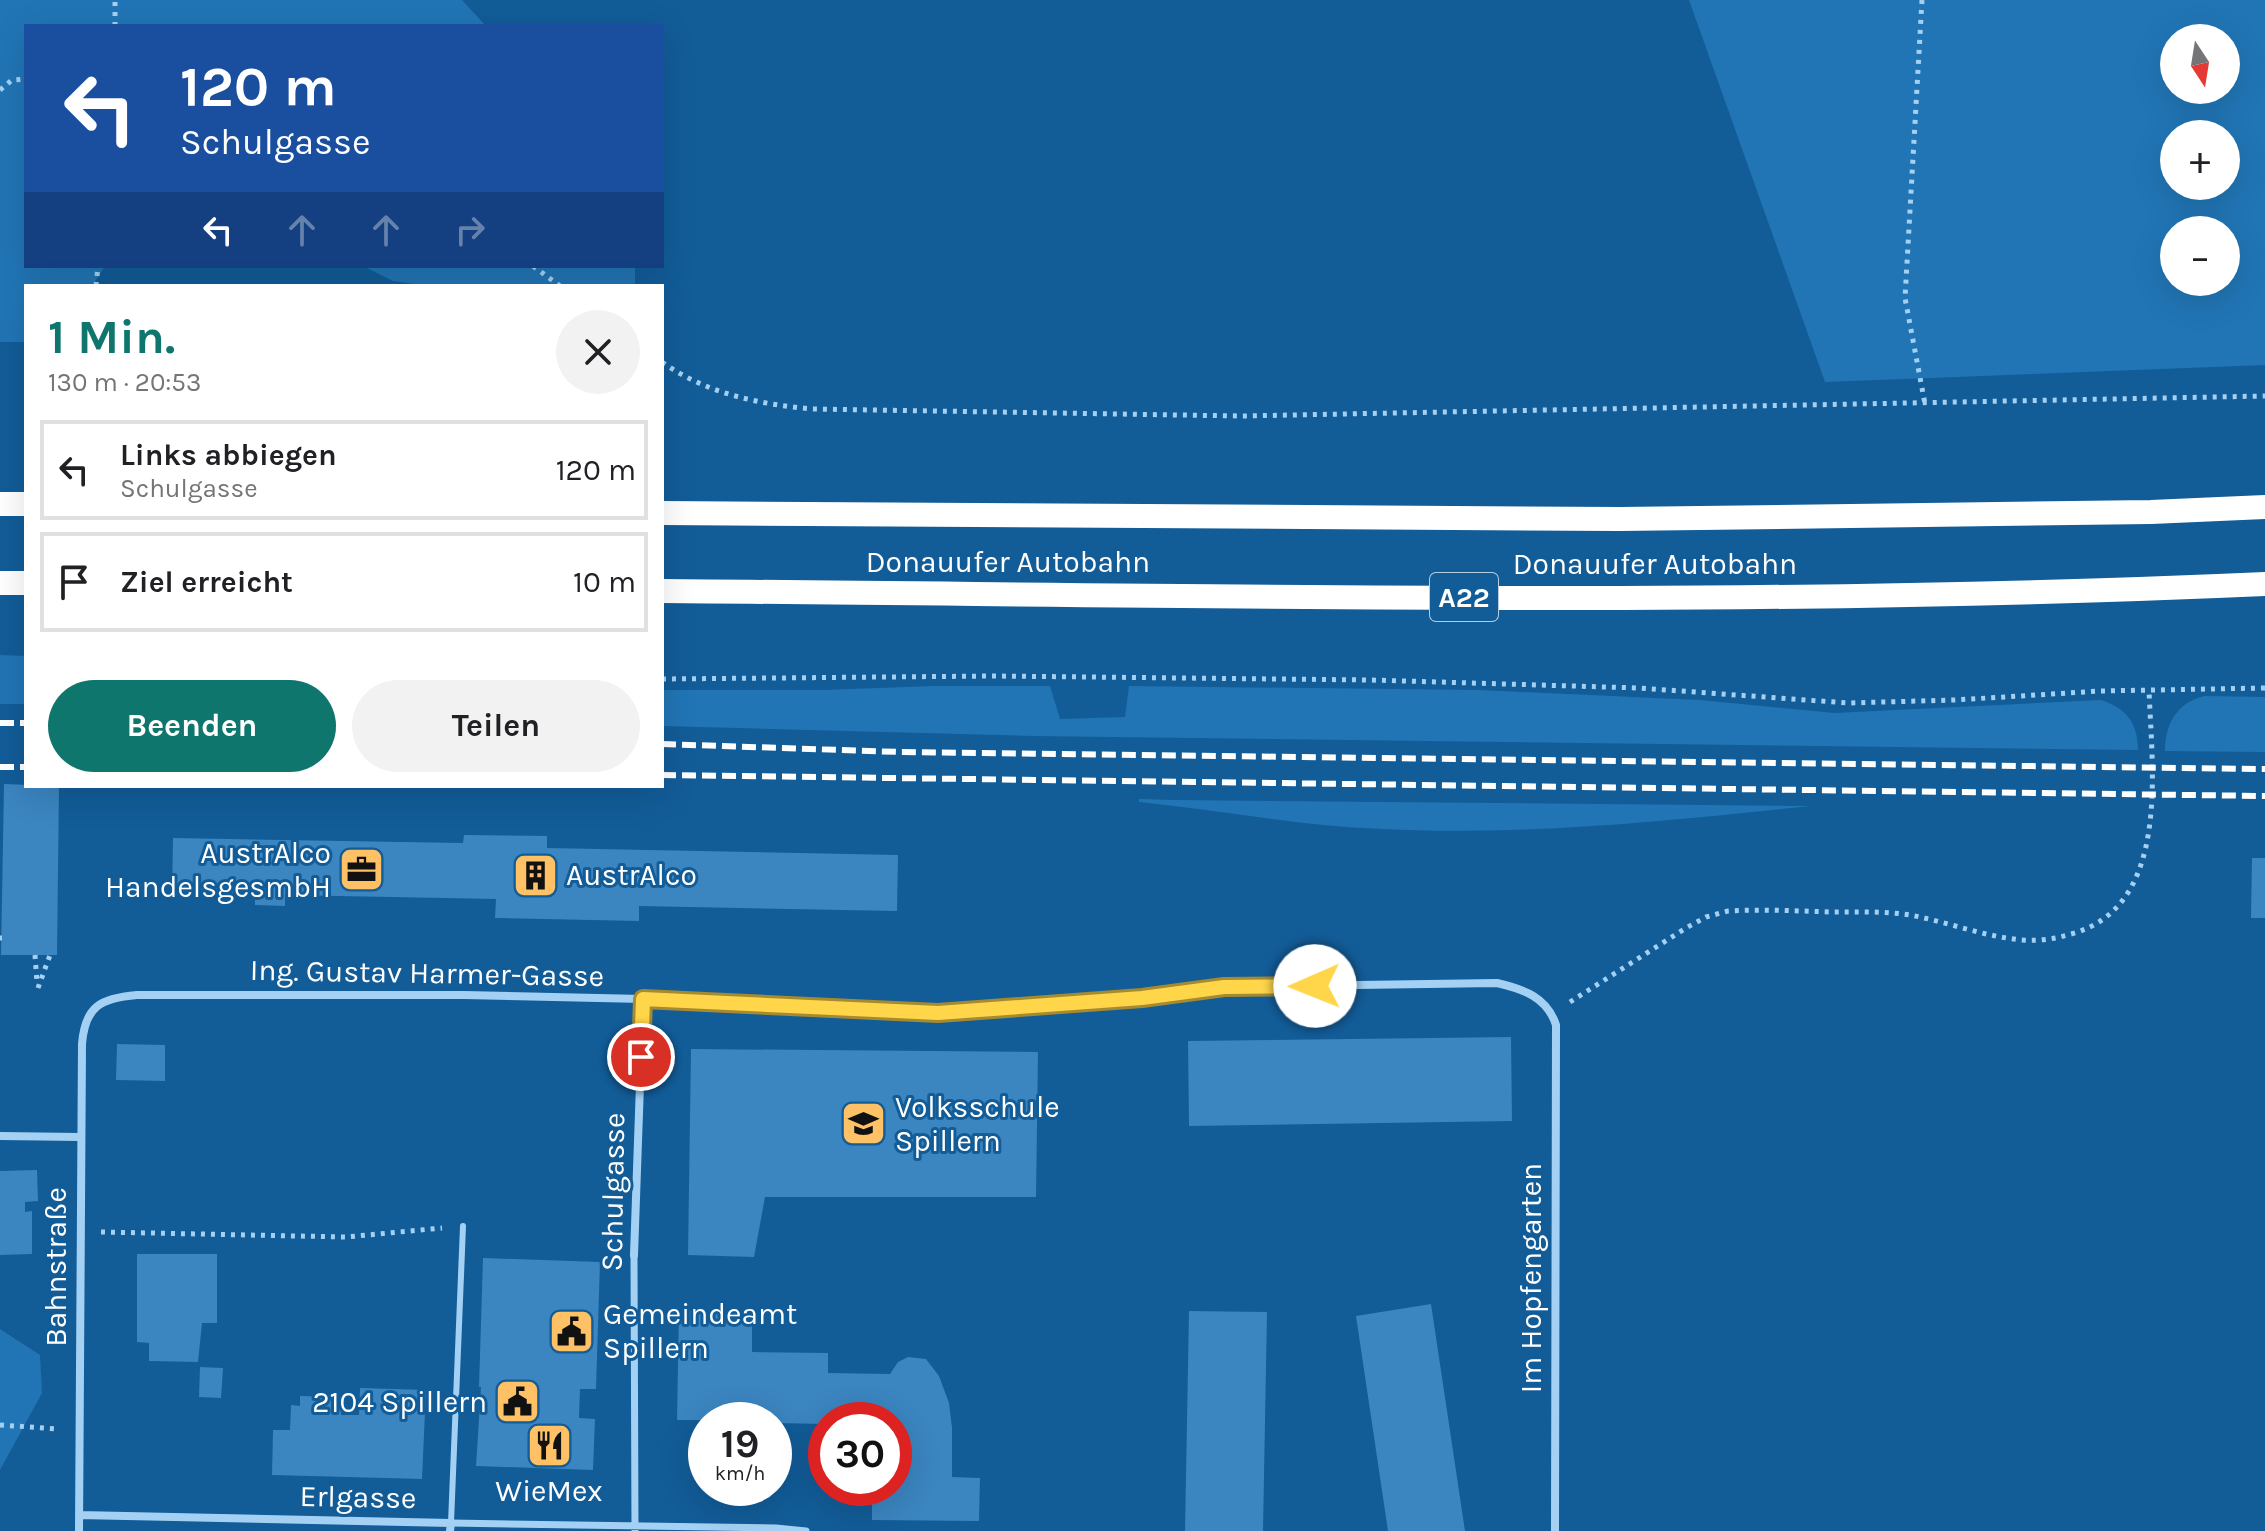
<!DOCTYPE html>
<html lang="de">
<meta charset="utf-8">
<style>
:root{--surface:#fff;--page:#f2f2f2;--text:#202124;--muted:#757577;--line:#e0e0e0;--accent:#0f766e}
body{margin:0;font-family:Karla,sans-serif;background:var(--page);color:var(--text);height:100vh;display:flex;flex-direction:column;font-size:30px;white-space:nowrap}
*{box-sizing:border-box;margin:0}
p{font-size:26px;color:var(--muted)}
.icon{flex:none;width:44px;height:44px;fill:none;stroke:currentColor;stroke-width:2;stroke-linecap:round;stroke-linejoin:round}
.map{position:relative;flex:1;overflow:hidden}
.drawer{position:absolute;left:24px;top:284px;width:640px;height:504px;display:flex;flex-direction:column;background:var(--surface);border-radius:0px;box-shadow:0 8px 32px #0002}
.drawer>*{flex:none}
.banner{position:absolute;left:24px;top:24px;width:640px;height:244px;border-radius:0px;box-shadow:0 8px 32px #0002;background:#1a4fa0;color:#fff;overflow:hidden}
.needle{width:52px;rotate:168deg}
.fabs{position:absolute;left:2160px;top:24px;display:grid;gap:16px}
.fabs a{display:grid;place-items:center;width:80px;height:80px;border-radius:50%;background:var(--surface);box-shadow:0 8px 32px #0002;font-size:40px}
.speed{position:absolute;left:688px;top:1402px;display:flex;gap:16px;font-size:40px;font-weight:700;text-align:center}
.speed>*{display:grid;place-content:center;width:104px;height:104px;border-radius:50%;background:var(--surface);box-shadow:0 8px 32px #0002;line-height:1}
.speed small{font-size:20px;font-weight:400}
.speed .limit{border:12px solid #d22;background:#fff;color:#111}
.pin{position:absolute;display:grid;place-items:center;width:68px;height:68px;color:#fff;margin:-34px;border:4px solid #fff;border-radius:50%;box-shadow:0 2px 8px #0007}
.me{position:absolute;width:88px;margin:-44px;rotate:269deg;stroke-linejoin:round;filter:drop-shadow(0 0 6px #0008)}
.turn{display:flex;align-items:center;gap:28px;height:168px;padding:0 24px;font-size:36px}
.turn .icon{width:104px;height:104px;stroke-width:2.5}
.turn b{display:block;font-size:56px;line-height:68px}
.lanes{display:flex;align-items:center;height:76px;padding:0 24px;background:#0003;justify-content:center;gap:40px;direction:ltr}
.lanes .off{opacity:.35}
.round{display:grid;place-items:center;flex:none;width:84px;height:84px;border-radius:42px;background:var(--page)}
.overview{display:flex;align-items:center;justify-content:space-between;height:136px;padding:0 24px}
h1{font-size:48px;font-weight:700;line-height:60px;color:var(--accent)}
.primary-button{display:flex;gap:16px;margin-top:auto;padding:16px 24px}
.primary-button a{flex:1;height:92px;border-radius:48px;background:var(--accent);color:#fff;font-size:32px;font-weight:700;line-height:92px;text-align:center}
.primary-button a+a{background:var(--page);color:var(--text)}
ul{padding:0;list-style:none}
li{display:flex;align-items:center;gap:24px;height:100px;margin:0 16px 12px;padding:0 8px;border:4px solid var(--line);border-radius:0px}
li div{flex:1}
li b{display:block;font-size:30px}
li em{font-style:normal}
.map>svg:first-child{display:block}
.green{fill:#2175b5;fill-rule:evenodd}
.building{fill:#3b85c0}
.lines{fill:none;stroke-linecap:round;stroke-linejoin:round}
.path{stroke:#a4d1f3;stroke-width:5;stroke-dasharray:4 6;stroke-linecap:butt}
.service{stroke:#a4d1f3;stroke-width:6}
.pedestrian{stroke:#a4d1f3;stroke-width:7}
.minor{stroke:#a4d1f3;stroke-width:8}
.motorway{stroke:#fff;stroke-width:24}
.rail{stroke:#fff;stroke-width:6;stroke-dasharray:14 6;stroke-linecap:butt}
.route-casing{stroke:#a68a30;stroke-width:20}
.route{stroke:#ffd54a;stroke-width:14}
.labels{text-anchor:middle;stroke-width:6;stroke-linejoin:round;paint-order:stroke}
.shield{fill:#125c98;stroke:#b8cee0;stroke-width:2}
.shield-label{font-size:28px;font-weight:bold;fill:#fff}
.street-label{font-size:30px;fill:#fff;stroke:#125c98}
.poi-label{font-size:30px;fill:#fff;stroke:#125c98;text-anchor:start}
</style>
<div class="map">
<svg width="2265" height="1531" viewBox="0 0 2265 1531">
<rect width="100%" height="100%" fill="#125c98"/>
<path class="green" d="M0 0H462L486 26H26V266H105L92 286H26V342H0Z
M1689 0H2265V365L1825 382ZM2226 38V90H2174V38ZM2226 134V186H2174V134ZM2226 230V282H2174V230Z
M363 266H635V286H428L393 281Z
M0 655 26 656V704H0Z
M933 686H1050L1060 719 1125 717 1129 686 1479 690 1700 700 1834 713 2101 700C2126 708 2138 723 2138 750L1032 736 662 726V690H823Z
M2205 696 2265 697V752L2165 751C2165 724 2177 702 2205 696Z
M1139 799 1176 800 1810 806C1668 821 1524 836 1381 829 1299 826 1220 810 1139 802Z
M0 1329 40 1355 42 1393 0 1470Z"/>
<path class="building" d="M4 784 59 786 57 955H1Z
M464 835 547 836V848L898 855 897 911 639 906V921L495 918 496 899 285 895V906L255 905V896L172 895 173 838 463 843Z
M2252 858H2265V918H2251Z
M1511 1037 1512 1121 1189 1126 1188 1041Z
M117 1044 165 1045V1081L116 1080Z
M691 1049 1038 1052 1036 1197H765L754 1257 688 1255Z
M37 1170 38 1201 25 1202V1212L32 1211V1254L0 1255V1171Z
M137 1254H217V1323H202L198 1362 149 1361V1343L137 1342Z
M483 1258 600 1262 596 1389H580L579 1418 595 1419 593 1470 476 1466 481 1387H479Z
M1431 1304 1465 1531H1388L1356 1316Z
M679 1311H752V1352L828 1353V1373L890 1374 898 1362 908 1357 926 1359 939 1376 949 1403 952 1428V1477L980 1478 979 1521 872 1520V1499H846L845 1488H894V1420H826V1424L774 1423V1420H677Z
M1189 1311 1267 1312 1263 1531H1185Z
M200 1367 223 1368 221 1398 199 1397Z
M360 1388 426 1390 422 1479 272 1475 273 1430H290L291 1405 300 1406V1396L341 1397V1415H359Z"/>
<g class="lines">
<path class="path" d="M1922 0 1905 298 1925 404
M115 26V0
M0 90 12 80 26 79
M533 266 560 286
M96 286 98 266
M662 362C707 394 759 404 812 409L1241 416 2265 396
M662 679 994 676 1371 680 1639 688 1848 703 1955 700 2100 691 2265 688
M0 938H2
M35 955 37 983
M38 988 50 955
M1570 1002 1686 928 1706 917 1728 911C1763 909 1797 911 1832 912 1858 912 1885 911 1910 915 1948 922 1985 937 2023 940 2040 941 2055 939 2071 934 2171 907 2152 771 2149 690
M101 1232 346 1237 442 1228
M0 1425 59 1429"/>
<path class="service" d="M451 1523 463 1226"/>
<path class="pedestrian" d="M634 1255 635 1531
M451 1523 776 1528 806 1531"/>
<path class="minor" d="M0 1136 80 1137
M634 1255 643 999
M79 1515 451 1523 450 1531
M79 1531 82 1044C85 1006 101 998 137 995H464L643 999 938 1013 1142 998 1224 987 1497 983C1523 989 1547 997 1556 1025L1555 1531"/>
<path class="motorway" d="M0 504H26
M662 513 1620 519 2151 512 2265 507
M0 583H26
M662 591C1196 595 1731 608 2265 584"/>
<path class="rail" d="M0 723H26
M662 744 900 752 2265 769
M0 767H26
M662 775 2265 796"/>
</g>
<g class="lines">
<defs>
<path id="route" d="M641 1057 643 999 938 1013 1142 998 1224 987 1315 986"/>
</defs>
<use href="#route" class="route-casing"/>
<use href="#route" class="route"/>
</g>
<defs>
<symbol id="office-square" viewBox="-11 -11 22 22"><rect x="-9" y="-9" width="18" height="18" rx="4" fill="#ffc166" stroke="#125c98"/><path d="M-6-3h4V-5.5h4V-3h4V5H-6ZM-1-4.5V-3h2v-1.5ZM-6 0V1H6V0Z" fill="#111"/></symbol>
<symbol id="building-square" viewBox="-11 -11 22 22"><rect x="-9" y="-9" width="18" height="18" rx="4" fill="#ffc166" stroke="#125c98"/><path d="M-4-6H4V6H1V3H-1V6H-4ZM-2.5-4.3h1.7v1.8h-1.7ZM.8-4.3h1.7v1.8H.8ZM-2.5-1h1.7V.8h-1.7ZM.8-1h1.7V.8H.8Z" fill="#111"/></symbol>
<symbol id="school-square" viewBox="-11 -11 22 22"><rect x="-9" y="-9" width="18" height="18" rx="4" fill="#ffc166" stroke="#125c98"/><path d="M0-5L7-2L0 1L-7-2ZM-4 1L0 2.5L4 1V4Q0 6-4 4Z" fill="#111"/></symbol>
<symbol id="civic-square" viewBox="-11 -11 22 22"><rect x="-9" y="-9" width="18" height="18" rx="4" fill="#ffc166" stroke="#125c98"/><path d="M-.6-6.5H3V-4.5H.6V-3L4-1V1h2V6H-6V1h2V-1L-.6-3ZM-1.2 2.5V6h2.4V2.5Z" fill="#111"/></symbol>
<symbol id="restaurant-square" viewBox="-11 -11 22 22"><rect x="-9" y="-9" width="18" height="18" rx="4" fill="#ffc166" stroke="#125c98"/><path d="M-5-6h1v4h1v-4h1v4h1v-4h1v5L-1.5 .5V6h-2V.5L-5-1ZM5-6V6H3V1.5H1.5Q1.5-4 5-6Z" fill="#111"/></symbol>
</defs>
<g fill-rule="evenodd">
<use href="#office-square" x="336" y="844" width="51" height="51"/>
<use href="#building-square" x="510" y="850" width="51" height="51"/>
<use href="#school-square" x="838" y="1098" width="51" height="51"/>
<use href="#civic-square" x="546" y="1306" width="51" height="51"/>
<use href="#civic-square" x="492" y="1376" width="51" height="51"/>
<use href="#restaurant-square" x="524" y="1420" width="51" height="51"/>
</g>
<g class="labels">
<rect class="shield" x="1430" y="573" width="68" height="48" rx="6"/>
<g class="shield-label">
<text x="1464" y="607">A22</text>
</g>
<g class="street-label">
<text x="1008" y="572">Donauufer Autobahn</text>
<text x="1655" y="574">Donauufer Autobahn</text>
<text transform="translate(427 973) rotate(1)" y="10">Ing. Gustav Harmer-Gasse</text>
<text transform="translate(613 1192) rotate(-89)" y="10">Schulgasse</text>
<text transform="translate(56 1267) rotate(-90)" y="10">Bahnstraße</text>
<text transform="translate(1531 1278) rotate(-90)" y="10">Im Hopfengarten</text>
<text transform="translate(358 1497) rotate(1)" y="10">Erlgasse</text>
</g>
<g class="poi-label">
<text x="331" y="863" text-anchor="end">AustrAlco<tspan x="331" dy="34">HandelsgesmbH</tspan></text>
<text x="566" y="885">AustrAlco</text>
<text x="895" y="1117">Volksschule<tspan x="895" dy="34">Spillern</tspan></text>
<text x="603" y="1324">Gemeindeamt<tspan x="603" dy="34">Spillern</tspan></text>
<text x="487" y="1412" text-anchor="end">2104 Spillern</text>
<text x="549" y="1501" text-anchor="middle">WieMex</text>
</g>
</g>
</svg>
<div class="fabs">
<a><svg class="needle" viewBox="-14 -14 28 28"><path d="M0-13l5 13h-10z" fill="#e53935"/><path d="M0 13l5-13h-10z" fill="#757577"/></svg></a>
<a>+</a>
<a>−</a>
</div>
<div class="speed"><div>19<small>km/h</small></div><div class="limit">30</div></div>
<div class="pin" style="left:641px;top:1057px;background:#d93025"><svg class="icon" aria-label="arrive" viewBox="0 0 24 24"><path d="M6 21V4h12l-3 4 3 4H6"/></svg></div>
<svg class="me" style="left:1315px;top:986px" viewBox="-20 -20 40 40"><circle r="19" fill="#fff"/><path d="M0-13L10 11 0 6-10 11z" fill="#ffd54a"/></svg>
<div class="banner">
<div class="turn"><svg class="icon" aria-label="left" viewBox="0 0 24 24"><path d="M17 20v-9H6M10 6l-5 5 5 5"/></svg><div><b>120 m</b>Schulgasse</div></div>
<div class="lanes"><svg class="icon" aria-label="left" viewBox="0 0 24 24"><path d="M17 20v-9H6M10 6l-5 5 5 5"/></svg><svg class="icon off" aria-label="ahead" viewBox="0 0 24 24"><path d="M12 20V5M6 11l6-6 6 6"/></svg><svg class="icon off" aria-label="ahead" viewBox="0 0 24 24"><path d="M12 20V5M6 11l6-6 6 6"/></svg><svg class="icon off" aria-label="right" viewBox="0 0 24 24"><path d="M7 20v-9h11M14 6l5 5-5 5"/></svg></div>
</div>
<section class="drawer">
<div class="overview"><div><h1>1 Min.</h1><p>130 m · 20:53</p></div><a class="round"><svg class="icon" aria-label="close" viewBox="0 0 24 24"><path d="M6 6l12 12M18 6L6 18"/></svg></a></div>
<ul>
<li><svg class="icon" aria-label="left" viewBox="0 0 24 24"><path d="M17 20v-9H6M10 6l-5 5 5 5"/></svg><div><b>Links abbiegen</b><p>Schulgasse</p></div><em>120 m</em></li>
<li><svg class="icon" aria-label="arrive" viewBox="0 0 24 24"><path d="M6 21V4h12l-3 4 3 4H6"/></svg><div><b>Ziel erreicht</b></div><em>10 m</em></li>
</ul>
<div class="primary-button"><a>Beenden</a><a>Teilen</a></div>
</section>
</div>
